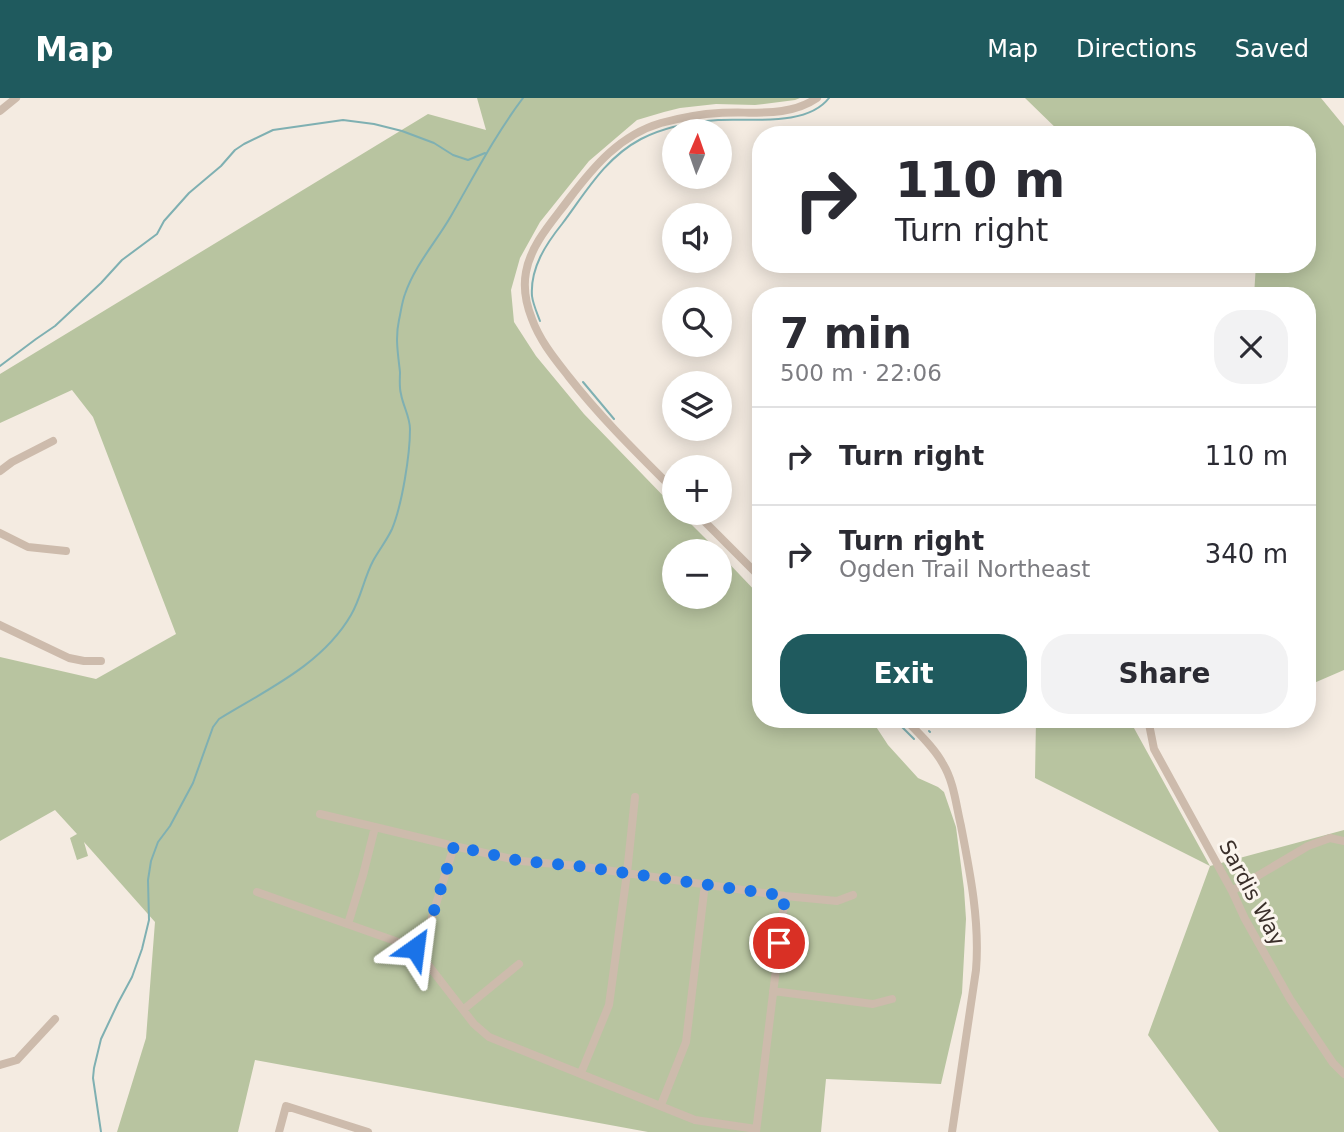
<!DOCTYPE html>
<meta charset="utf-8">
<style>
:root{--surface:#fff;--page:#f2f2f3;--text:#2b2b33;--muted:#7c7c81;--line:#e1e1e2;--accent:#1f5a5e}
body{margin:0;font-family:"DejaVu Sans",sans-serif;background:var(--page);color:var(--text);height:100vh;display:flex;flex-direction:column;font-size:26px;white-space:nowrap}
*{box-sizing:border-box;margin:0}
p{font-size:23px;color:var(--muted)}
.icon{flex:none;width:38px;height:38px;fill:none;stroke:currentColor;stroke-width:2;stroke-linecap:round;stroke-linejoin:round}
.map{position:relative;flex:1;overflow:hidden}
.drawer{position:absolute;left:752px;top:189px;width:564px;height:441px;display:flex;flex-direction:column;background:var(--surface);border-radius:28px;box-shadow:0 4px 18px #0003}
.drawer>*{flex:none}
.guide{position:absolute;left:752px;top:28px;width:564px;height:147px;border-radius:28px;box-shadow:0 4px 18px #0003;background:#fff;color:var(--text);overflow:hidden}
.needle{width:46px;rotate:2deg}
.controls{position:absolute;left:662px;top:21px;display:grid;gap:14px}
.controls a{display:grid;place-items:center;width:70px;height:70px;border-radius:50%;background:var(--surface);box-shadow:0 4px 18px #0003;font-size:35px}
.pin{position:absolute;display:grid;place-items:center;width:60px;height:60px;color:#fff;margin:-30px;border:4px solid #fff;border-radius:50%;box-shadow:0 2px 7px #0007}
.me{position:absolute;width:77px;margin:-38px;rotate:31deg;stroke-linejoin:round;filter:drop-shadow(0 0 5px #0008)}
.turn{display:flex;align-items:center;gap:24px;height:147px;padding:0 28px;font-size:32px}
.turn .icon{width:91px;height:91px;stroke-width:2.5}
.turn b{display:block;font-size:49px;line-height:60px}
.round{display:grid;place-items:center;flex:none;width:74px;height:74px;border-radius:28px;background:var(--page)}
.overview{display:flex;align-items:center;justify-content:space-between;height:119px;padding:0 28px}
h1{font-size:42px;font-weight:800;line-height:52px}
.action{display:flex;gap:14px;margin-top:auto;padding:14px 28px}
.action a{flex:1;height:80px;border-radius:28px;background:var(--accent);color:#fff;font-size:28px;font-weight:800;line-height:80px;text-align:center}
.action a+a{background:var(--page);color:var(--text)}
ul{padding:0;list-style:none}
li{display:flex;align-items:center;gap:21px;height:98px;padding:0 28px;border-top:2px solid var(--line)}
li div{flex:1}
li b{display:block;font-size:26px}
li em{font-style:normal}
header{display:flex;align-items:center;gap:42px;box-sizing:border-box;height:98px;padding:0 35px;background:var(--accent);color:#fff}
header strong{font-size:33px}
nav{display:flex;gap:38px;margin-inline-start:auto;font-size:24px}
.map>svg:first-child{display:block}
.green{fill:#b8c4a0}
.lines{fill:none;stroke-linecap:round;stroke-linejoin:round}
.stream{stroke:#7fb0b2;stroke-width:2}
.minor{stroke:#cdbbac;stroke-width:8}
.route{stroke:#1a73e8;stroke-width:12;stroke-dasharray:0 21.6}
.labels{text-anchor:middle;stroke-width:6;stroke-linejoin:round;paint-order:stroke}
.street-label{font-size:21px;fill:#3b302b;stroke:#fbf5ee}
</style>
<header>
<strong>Map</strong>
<nav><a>Map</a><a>Directions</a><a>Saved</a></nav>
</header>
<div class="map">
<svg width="1344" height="1034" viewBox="0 0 1344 1034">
<rect width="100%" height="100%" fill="#f4ebe1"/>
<path class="green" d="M477 0H800L795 2 755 7 716 6 680 10 664 14 637 22 589 63 540 124 520 160 511 192 514 224 536 258 584 316 674 409V415H680L718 453H674V499H719V455L761 499V621H871L888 647 918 680 938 689 944 694 956 729 964 791 966 821 962 895 941 986 826 981 821 1034H648L255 962 238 1034H117L146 940 155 824 84 744 88 758 77 762 70 740 77 736 55 712 0 743V559L96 581 176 536 93 319 72 292 0 325V276L428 16 486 32Z
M1025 0H1321L1344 28V572L1307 588V198H1254L1256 166H1307V37H1063Z
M1036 621H1129L1210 768 1344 732V1034H1219L1148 937 1210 768 1035 680Z"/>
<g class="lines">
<path class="stream" d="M540 223C537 215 533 206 532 198 530 170 546 146 562 126 586 94 605 60 641 41 664 29 692 24 718 22 750 20 807 29 829 0
M0 268 36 241 55 228 101 185 122 162 157 136 164 123 189 95 221 68 235 52 244 46 273 32 343 22 374 26 402 33 434 45 453 57 468 62 485 55
M583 284 614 321
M894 621 914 641
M929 633 930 634
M101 1034 93 980 94 970 101 941 118 905 132 879 142 851 149 822 148 782 151 763 158 744 170 728 193 685 213 629 219 621C266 592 322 567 351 517 361 500 364 480 373 463 379 452 387 442 392 431 402 407 410 357 410 331 410 319 403 308 401 296 399 289 400 281 400 274 398 256 395 240 399 222 401 213 402 204 405 196 415 167 436 144 451 118 474 78 495 37 523 0"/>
<path class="minor" d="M0 13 16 0
M0 373 12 364 53 343
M674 392C638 356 601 320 569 279 555 261 540 243 532 221 526 206 523 190 526 174 531 146 552 124 569 101 594 68 620 37 661 25 680 20 699 16 719 15 752 13 788 20 817 0
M696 415 761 480
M0 435 28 449 66 453
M0 527 69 560 84 563H101
M905 621C918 635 934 649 943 666 954 684 956 707 961 728 970 774 980 824 976 872L952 1034
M1148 621 1154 651 1232 793 1245 821 1290 901 1333 965 1344 976
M320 716 375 729 363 777 348 826
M375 729 454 748 428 832 415 850
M454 748 521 763 578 768 785 798 837 803 853 797
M1232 793 1308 748 1330 740 1344 743
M257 794 415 850 474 926 489 939 695 1022 756 1031
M773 893 873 906 892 901
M464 911 519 866
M0 967 17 962 55 921
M581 975 609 907 627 775 635 699
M661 1007 686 944 705 786
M279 1034 286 1008 368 1034
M756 1034 785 798"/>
</g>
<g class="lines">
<path class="route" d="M415 850 428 832 454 748 521 763 578 768 785 798 779 845"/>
</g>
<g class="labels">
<g class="street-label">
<text transform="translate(1252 795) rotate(62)" y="7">Sardis Way</text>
</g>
</g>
</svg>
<div class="controls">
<a><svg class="needle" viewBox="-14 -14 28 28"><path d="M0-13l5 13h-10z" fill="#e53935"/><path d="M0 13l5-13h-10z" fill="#7c7c81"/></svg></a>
<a><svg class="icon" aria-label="sound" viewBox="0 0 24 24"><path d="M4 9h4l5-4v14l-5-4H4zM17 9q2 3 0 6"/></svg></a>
<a><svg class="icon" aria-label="search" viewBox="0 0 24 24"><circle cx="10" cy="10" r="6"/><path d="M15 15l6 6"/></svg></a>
<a><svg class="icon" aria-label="layers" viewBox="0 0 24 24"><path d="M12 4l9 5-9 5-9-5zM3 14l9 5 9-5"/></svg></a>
<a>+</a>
<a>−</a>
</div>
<div class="pin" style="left:779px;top:845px;background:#d93025"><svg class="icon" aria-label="arrive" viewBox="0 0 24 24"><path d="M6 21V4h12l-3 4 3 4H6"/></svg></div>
<svg class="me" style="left:415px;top:850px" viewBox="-20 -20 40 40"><path d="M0-17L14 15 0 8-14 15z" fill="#1a73e8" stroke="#fff" stroke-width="4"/></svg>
<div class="guide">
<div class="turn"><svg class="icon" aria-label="right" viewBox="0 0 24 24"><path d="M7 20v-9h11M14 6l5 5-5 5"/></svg><div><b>110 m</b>Turn right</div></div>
</div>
<section class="drawer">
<div class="overview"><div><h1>7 min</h1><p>500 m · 22:06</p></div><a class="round"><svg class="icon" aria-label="close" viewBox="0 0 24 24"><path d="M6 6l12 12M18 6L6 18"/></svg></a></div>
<ul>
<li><svg class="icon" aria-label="right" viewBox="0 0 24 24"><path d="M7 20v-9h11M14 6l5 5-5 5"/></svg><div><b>Turn right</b></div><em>110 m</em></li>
<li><svg class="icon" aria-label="right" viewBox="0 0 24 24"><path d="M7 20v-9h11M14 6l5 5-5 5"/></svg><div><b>Turn right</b><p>Ogden Trail Northeast</p></div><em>340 m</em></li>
</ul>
<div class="action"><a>Exit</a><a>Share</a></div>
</section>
</div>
